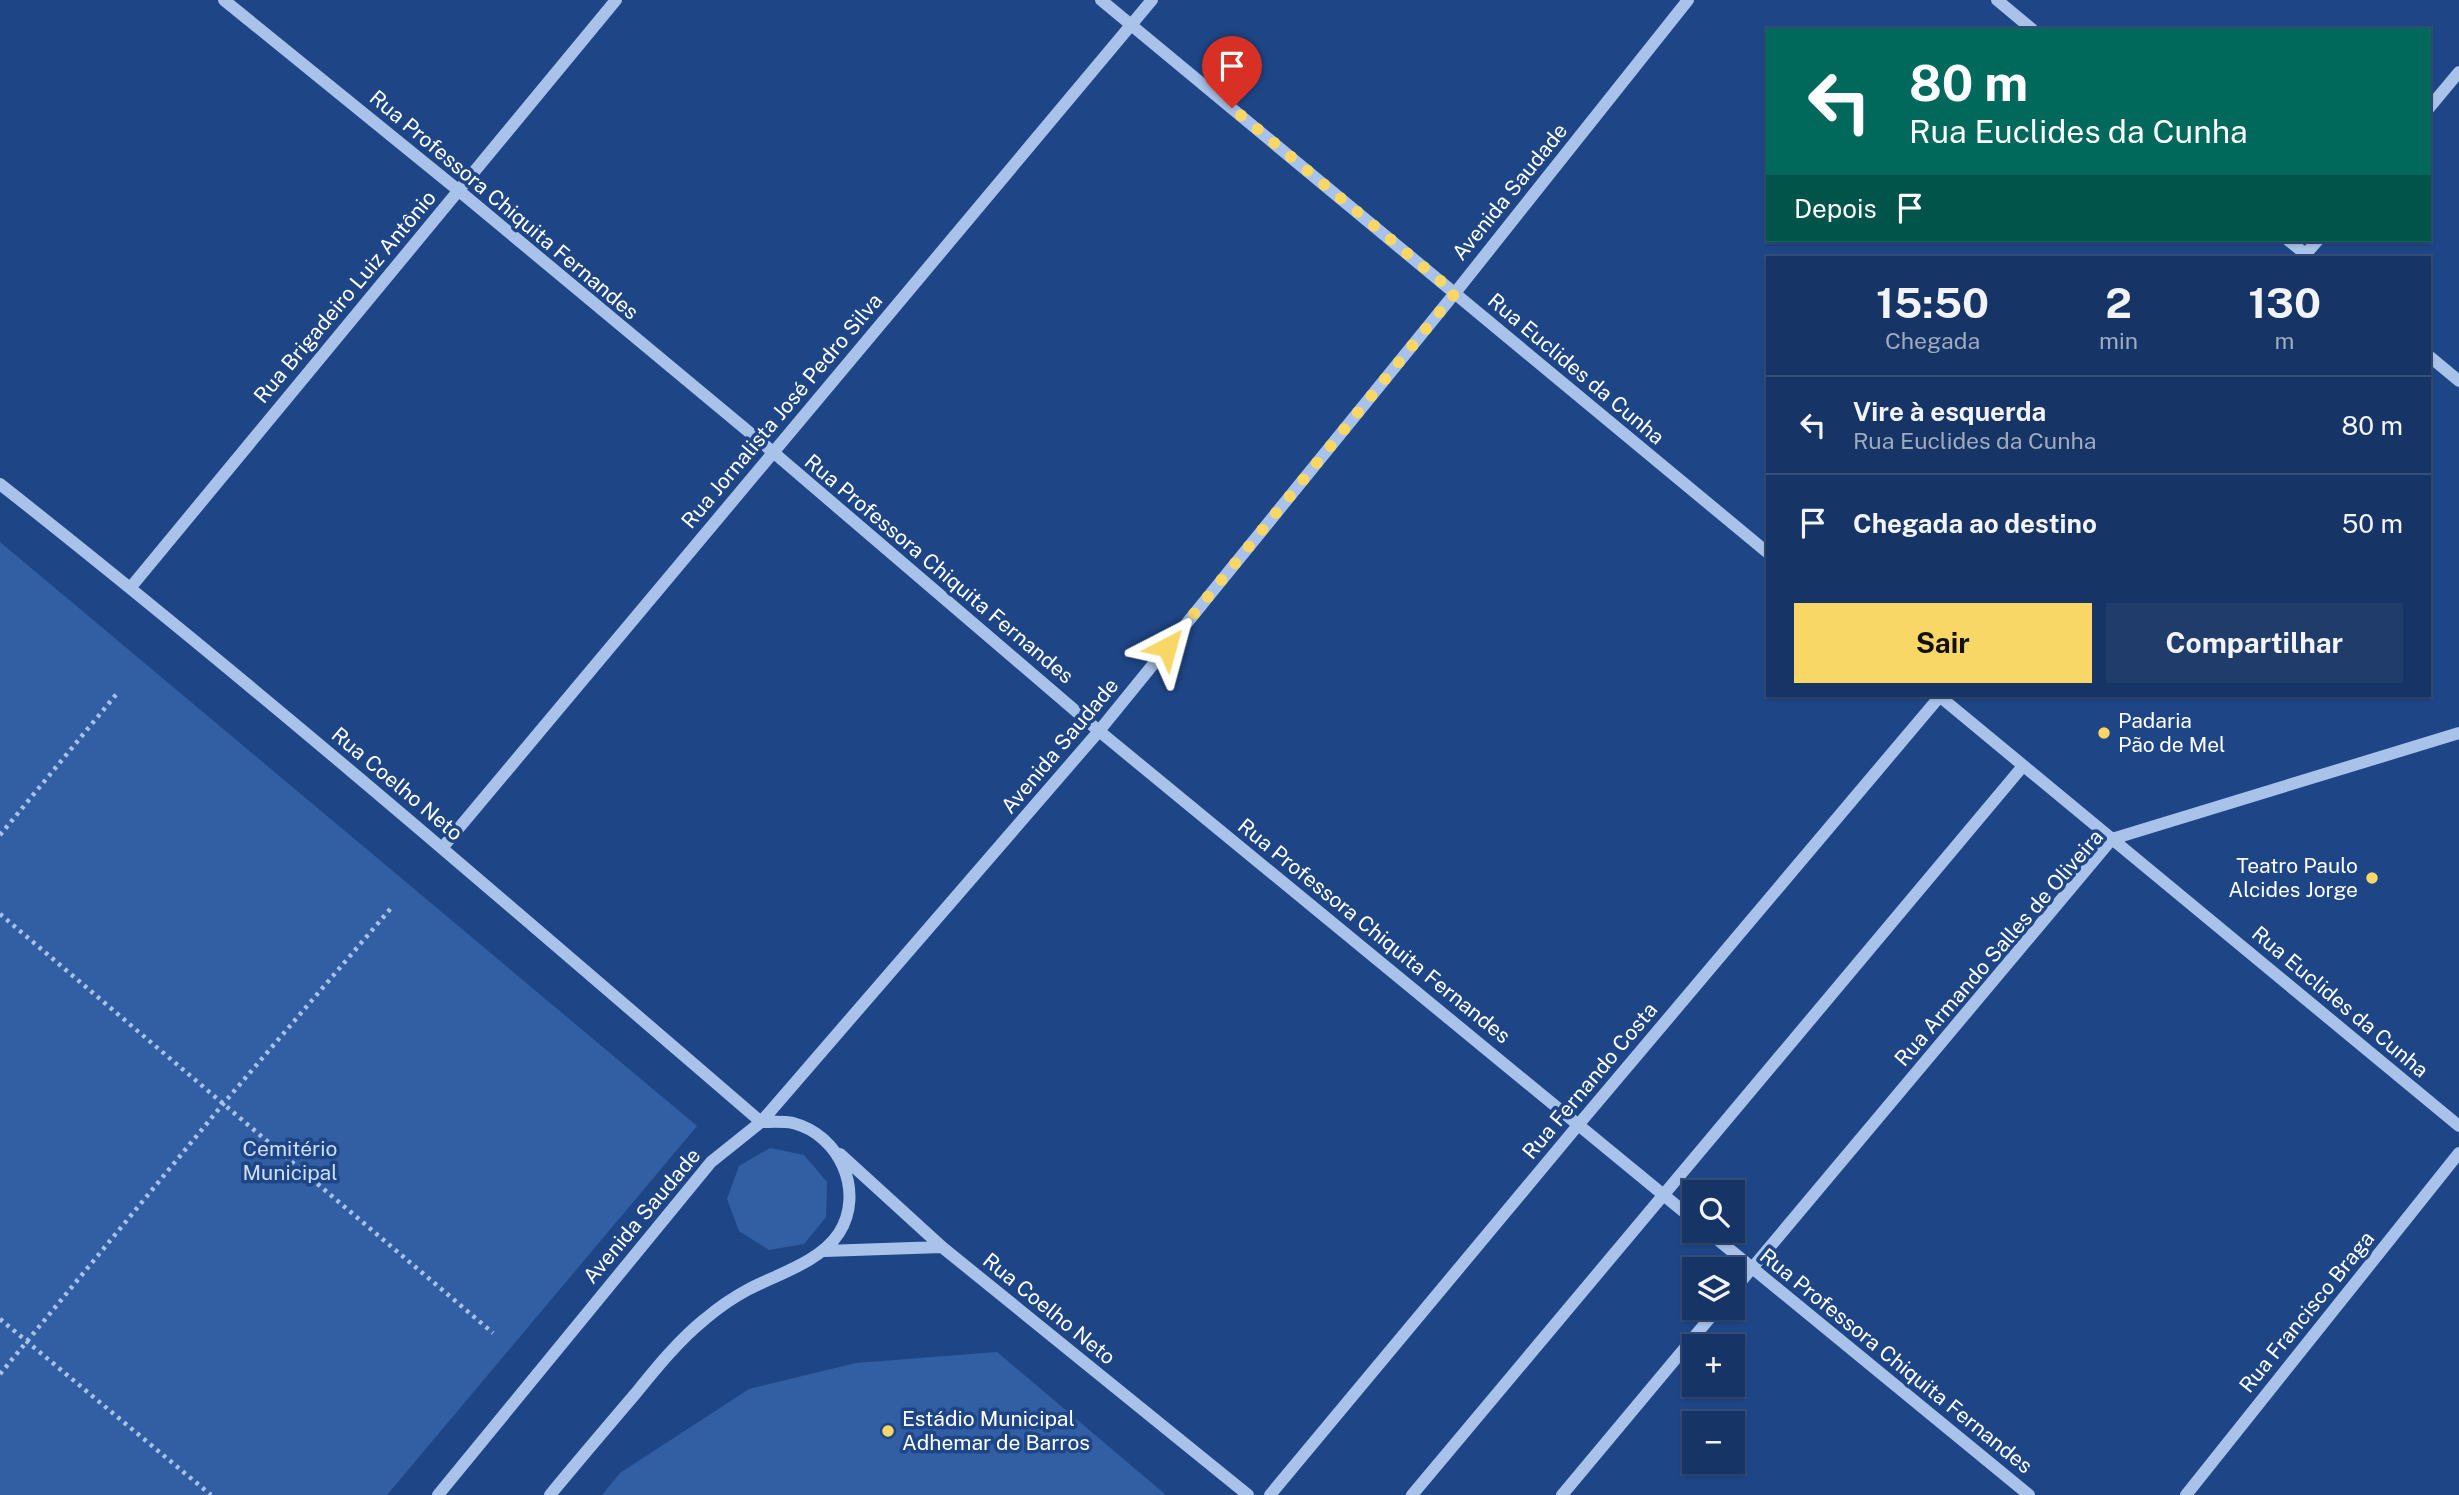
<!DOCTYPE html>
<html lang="pt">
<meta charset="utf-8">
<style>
:root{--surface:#163465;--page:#1f3c6b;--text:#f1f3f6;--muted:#9eaabf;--line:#354f79;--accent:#f9d767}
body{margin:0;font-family:"Public Sans",sans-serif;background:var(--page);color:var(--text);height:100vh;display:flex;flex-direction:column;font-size:26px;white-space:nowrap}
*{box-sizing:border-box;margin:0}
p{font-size:23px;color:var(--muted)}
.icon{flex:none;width:38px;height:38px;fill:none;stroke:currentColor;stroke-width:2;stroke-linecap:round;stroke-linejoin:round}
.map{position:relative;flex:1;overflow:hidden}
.side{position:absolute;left:1766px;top:256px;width:665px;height:441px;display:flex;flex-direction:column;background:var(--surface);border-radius:0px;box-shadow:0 2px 5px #0004,0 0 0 2px var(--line)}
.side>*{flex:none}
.top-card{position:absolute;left:1766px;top:28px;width:665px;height:214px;border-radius:0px;box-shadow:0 2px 5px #0004,0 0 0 2px var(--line);background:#00695c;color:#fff;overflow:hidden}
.fabs{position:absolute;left:1682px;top:1180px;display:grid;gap:14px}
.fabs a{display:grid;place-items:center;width:63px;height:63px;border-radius:0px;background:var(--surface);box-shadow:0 2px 5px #0004,0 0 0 2px var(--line);font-size:35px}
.pin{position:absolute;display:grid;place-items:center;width:60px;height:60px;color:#fff;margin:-72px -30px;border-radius:50% 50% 50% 0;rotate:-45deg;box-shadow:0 0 7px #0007}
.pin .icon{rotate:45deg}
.me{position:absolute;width:77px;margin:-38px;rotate:39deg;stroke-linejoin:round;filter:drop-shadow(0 0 5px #0008)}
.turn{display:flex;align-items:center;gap:24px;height:147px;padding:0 28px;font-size:32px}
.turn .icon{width:91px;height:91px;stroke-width:2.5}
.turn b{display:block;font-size:49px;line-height:60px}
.then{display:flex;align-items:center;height:66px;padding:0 28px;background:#0003;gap:14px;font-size:26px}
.eta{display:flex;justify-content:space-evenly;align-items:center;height:119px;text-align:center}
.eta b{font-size:42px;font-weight:700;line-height:49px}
.button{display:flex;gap:14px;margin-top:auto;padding:14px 28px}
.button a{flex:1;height:80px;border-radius:0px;background:var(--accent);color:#111;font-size:28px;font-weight:700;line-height:80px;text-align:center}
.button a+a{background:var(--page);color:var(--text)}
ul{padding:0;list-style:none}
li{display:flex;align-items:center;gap:21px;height:98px;padding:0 28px;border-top:2px solid var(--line)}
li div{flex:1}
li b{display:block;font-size:26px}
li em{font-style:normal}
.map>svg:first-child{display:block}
.green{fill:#325fa4}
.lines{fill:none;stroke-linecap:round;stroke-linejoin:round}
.path{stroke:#a8c2ea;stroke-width:4.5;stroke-dasharray:3.5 5;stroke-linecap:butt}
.minor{stroke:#a8c2ea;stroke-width:12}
.route{stroke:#f9d767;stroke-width:12;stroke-dasharray:0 21.6}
.poi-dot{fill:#f9d767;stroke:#1e4687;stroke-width:2.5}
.labels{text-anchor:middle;stroke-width:7;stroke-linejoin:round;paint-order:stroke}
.street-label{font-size:21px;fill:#fff;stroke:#1e4687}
.poi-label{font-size:21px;fill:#fff;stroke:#1e4687;text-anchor:start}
.park-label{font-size:21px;fill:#ccdef8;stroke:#1e4687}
</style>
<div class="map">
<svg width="2459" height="1495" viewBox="0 0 2459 1495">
<rect width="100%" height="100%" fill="#1e4687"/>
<path class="green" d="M0 542 697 1126 387 1495H0Z
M770 1148 804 1155 827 1182 826 1217 804 1244 769 1250 739 1231 727 1199 739 1166Z
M997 1352 1166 1495H602L620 1473 749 1389 856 1363Z"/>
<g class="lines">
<path class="path" d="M0 835 119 691
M0 914 493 1333
M0 1319 211 1495
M0 1374 223 1104 392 907"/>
<path class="minor" d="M224 0 458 190 773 452 1099 731 1694 1220
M1101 0 1768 553
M1997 0 2033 30
M2429 108 2459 72
M2288 240 2309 257
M2303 257 2318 240
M2429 356 2459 381
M0 484C260 689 510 906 761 1122
M131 587 616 0
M1938 695 2459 1126
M443 847 1152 0
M840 1154 942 1247 1248 1495
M1706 1230 2029 1495
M824 1251 942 1247
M1732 1292 2112 839 2459 733
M438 1495 711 1162 761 1122 1099 731 1455 293 1688 0
M550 1495C578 1461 607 1427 636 1393 657 1367 679 1340 705 1319 718 1308 734 1297 749 1289 778 1274 820 1262 839 1233 865 1192 840 1135 793 1123 783 1121 771 1122 761 1122
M1270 1495 1579 1124 1941 695
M1412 1495 2023 766
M1562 1495 1719 1307
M2186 1495 2459 1153"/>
</g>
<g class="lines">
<path class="route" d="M1167 647 1455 293 1232 108"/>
</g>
<g class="poi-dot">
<circle cx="2104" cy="733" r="7"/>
<circle cx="2372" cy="878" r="7"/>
<circle cx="888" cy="1431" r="7"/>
</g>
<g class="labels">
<g class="street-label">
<text transform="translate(1510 192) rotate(-51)" y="7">Avenida Saudade</text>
<text transform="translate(504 205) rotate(40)" y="7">Rua Professora Chiquita Fernandes</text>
<text transform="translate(345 297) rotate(-50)" y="7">Rua Brigadeiro Luiz Antônio</text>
<text transform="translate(1576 369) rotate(40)" y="7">Rua Euclides da Cunha</text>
<text transform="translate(782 411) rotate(-50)" y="7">Rua Jornalista José Pedro Silva</text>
<text transform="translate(939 569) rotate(40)" y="7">Rua Professora Chiquita Fernandes</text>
<text transform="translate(1060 746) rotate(-50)" y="7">Avenida Saudade</text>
<text transform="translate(397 784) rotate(40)" y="7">Rua Coelho Neto</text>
<text transform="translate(1374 931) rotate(39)" y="7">Rua Professora Chiquita Fernandes</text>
<text transform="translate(1999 948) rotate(-49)" y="7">Rua Armando Salles de Oliveira</text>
<text transform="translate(2340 1002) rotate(40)" y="7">Rua Euclides da Cunha</text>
<text transform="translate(1590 1081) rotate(-50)" y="7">Rua Fernando Costa</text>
<text transform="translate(642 1216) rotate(-50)" y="7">Avenida Saudade</text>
<text transform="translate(1049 1309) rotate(39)" y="7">Rua Coelho Neto</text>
<text transform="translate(2307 1312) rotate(-51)" y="7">Rua Francisco Braga</text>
<text transform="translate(1896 1361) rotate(39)" y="7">Rua Professora Chiquita Fernandes</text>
</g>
<g class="poi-label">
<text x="2118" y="728">Padaria<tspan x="2118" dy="24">Pão de Mel</tspan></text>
<text x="2358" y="873" text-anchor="end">Teatro Paulo<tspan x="2358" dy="24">Alcides Jorge</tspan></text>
<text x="902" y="1426">Estádio Municipal<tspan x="902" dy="24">Adhemar de Barros</tspan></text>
</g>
<g class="park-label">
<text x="290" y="1156">Cemitério<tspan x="290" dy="24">Municipal</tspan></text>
</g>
</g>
</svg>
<div class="fabs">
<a><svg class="icon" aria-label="search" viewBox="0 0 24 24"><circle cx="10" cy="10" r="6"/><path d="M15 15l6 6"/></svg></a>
<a><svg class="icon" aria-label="layers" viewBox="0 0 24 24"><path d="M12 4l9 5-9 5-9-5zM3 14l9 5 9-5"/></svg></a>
<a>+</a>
<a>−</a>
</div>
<div class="pin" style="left:1232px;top:108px;background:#d93025"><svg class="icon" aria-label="arrive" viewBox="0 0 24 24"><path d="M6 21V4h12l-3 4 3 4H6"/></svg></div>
<svg class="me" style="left:1167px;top:647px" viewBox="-20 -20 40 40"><path d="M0-17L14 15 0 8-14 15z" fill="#f9d767" stroke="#fff" stroke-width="4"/></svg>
<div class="top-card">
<div class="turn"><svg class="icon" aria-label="left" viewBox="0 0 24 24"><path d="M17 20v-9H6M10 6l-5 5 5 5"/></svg><div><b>80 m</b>Rua Euclides da Cunha</div></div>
<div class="then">Depois<svg class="icon" aria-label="arrive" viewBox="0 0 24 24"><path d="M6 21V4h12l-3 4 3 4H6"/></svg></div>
</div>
<section class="side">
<div class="eta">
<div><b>15:50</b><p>Chegada</p></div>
<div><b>2</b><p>min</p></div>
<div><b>130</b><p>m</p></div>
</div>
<ul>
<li><svg class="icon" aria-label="left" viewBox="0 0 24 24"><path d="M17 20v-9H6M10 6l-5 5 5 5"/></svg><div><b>Vire à esquerda</b><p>Rua Euclides da Cunha</p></div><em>80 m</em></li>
<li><svg class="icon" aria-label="arrive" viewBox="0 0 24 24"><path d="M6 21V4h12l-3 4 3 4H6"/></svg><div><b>Chegada ao destino</b></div><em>50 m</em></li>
</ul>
<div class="button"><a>Sair</a><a>Compartilhar</a></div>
</section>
</div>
